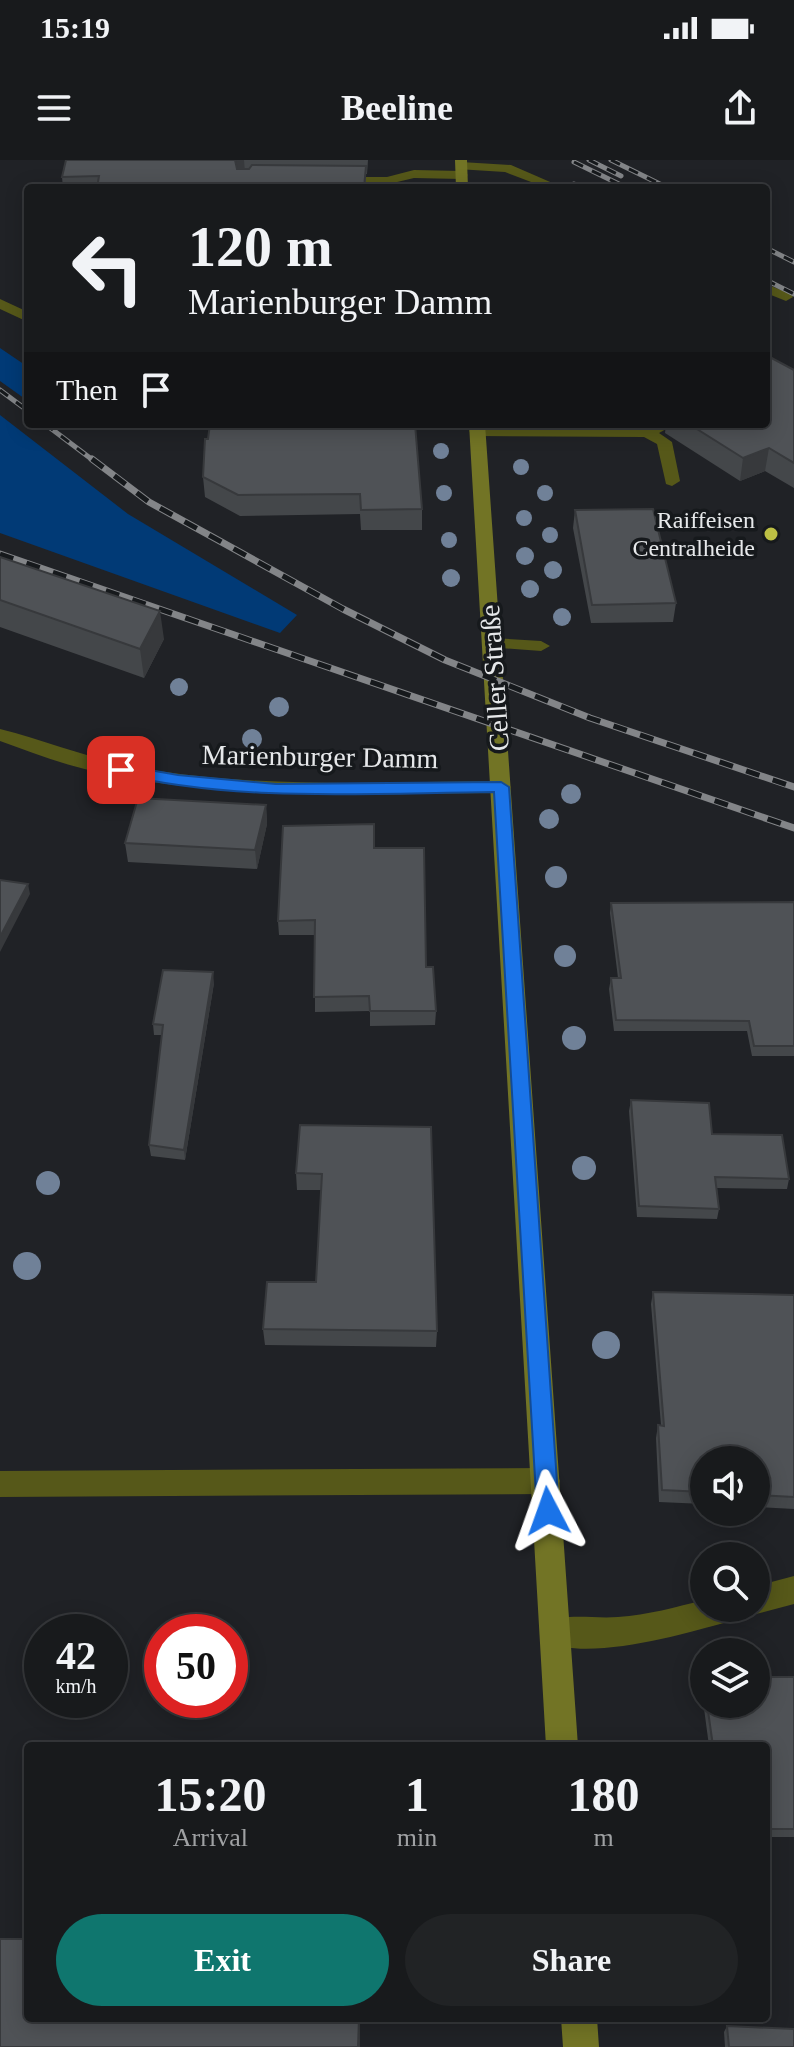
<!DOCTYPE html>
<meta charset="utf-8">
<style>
:root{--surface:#181a1c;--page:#212325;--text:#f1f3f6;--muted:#9fa1a3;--line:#36383b;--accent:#0f766e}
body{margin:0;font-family:"Times New Roman",serif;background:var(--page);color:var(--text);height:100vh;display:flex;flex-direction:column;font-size:30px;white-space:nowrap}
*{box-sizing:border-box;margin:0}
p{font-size:26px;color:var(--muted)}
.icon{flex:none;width:44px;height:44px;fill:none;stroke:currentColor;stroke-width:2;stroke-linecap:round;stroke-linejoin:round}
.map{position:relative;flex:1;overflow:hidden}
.side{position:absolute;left:24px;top:1582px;width:746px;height:280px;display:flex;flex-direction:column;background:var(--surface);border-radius:8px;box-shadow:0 4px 20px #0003,0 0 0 2px var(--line)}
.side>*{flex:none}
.banner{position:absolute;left:24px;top:24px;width:746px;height:244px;border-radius:8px;box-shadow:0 4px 20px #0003,0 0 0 2px var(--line);background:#181a1c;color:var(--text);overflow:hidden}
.fabs{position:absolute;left:690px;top:1286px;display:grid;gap:16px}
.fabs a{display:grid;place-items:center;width:80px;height:80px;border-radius:50%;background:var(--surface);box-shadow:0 4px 20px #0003,0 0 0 2px var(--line);font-size:40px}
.speed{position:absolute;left:24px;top:1454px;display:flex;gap:16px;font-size:40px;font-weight:700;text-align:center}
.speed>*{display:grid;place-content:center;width:104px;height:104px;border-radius:50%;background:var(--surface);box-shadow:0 4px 20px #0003,0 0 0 2px var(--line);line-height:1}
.speed small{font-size:20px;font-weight:400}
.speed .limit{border:12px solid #d22;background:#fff;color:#111}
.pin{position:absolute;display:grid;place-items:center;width:68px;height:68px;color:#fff;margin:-34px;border-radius:16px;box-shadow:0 4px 12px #0006}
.me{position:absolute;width:88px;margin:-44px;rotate:356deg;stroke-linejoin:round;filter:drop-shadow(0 0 6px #0008)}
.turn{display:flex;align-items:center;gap:28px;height:168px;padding:0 32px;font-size:36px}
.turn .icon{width:104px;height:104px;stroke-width:2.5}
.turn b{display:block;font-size:56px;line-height:68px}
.then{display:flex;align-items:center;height:76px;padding:0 32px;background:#0003;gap:16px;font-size:30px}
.eta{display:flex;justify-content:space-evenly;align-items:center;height:136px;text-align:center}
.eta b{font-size:48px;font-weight:800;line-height:56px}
.primary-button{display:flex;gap:16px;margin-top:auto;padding:16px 32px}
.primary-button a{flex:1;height:92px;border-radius:48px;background:var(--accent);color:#fff;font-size:32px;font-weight:800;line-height:92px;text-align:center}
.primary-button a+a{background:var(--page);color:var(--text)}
.status{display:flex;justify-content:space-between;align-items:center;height:56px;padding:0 40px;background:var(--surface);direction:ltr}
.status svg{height:22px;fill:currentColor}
header{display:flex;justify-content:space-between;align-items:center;height:104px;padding:0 32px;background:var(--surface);font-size:36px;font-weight:800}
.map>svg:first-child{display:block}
.green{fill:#013a76}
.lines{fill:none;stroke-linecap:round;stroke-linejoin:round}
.service{fill:#565819;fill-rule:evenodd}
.minor{fill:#565819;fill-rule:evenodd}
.secondary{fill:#727425;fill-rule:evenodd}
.rail-far1-casing{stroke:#838588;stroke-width:5}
.rail-casing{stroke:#838588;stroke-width:7}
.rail-far1{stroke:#16191c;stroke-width:3;stroke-dasharray:10;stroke-linecap:butt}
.rail{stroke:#16191c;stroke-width:5;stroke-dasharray:14;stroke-linecap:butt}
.tree{fill:#708198}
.wall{fill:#44474a}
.shaded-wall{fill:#37393c}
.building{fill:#4f5256;stroke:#37393c;stroke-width:2}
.route{fill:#1a73e8;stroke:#114b97;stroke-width:2}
.poi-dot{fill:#bcbf44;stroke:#16191c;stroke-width:3}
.labels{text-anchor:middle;stroke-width:7;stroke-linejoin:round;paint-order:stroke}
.far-poi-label{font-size:24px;fill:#e6e8ea;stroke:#16191c;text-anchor:end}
.street-label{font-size:28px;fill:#e6e8ea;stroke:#16191c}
</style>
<div class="status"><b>15:19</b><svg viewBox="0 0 49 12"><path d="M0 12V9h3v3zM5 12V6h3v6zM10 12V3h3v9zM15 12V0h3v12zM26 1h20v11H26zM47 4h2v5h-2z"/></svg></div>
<header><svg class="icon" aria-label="menu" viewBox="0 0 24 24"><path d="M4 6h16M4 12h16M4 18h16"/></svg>Beeline<svg class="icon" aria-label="share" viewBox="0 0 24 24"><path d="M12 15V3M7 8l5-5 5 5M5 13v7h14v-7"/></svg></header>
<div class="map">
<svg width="794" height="1887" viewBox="0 0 794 1887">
<rect width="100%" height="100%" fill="#202226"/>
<path class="green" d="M0 188 28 207V241L0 221Z
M0 255 128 354 297 455 280 473 0 373Z"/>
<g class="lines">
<path class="service" d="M461 2 511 5 564 28H547L505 12 457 9V3Z
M414 10 462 11 468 15 462 19 414 18 393 23V28H381V25H333L327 21 333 17H387Z
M766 124 791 134 793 137 786 141 766 133Z
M582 264H598V267L675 264 659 273 672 282 680 321 672 326 666 324 657 284 644 277 477 276 469 271 477 266 583 267Z
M492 478 541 481 550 486 541 491 486 487 483 483 486 479Z
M546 1308 556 1312 560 1321 556 1330 546 1334 0 1337V1311Z"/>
<path class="minor" d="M0 139 28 152V162L0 149Z
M0 569C48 581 92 600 141 608 259 629 382 622 501 621L511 627 501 633C365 634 227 641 93 611 61 604 31 592 0 581Z
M794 1416V1444L756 1454 745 1450 756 1448V1426Z
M704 1440V1448H742L738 1458 727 1462C680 1475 591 1501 544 1482L540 1472 544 1462C567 1453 594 1459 618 1457 648 1455 676 1447 704 1440Z"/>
<path class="secondary" d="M455 0H467L468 28H456Z
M469 264H485L578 1586H546Z
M561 1858H597L599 1887H563Z"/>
<defs>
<path id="rail-far1" d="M589 0 621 16
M611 0 668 28
M574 2 627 28
M574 24 582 28
M766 88 794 102
M766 120 794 134
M0 230 28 251
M45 264 94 301"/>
<path id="rail" d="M92 299 149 342 343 449 445 500 590 558 794 627
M0 394 794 668"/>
</defs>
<use href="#rail-far1" class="rail-far1-casing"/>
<use href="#rail" class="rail-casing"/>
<use href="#rail-far1" class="rail-far1"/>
<use href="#rail" class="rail"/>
</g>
<g class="tree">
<circle cx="441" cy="291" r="8"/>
<circle cx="521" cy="307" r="8"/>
<circle cx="444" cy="333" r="8"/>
<circle cx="545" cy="333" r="8"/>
<circle cx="524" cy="358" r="8"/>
<circle cx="550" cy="375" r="8"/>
<circle cx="449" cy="380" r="8"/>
<circle cx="525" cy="396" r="9"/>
<circle cx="553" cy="410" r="9"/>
<circle cx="451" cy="418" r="9"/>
<circle cx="530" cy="429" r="9"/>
<circle cx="562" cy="457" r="9"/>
<circle cx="179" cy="527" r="9"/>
<circle cx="279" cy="547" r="10"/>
<circle cx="252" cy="579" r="10"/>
<circle cx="571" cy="634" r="10"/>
<circle cx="549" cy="659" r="10"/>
<circle cx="556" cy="717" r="11"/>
<circle cx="565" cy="796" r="11"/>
<circle cx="574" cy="878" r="12"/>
<circle cx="584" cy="1008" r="12"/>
<circle cx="48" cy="1023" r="12"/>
<circle cx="27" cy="1106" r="14"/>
<circle cx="606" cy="1185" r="14"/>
</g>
<path class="wall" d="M66 0H368L367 14H366V28H63L62 17Z
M794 210V328L765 311 740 321 665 273 666 264H766Z
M205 279 422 349V370H361L360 354 240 356 205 337 203 317Z
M575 350 676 443 673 462 591 463 573 368Z
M0 397 164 479 144 518 0 467Z
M266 645 267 664 257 709 128 702 125 683Z
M374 688 426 807 436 851 435 865 370 866V851L315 852V775H279L278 761Z
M794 742V896H752L747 871H614L609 829 611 818H618L610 753 611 743Z
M214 823 185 1000 151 996 149 985 162 875H154L153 864Z
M631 940 712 974 789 1019 787 1029 717 1028 719 1049 717 1059 637 1057 629 951Z
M300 965 437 1171 436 1187 265 1185 263 1169 316 1122 321 1030H297L296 1013Z
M653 1132 794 1135V1349L756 1347V1300H704V1344L659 1342 656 1278 658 1265H661L651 1144Z
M703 1517 704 1544H756L794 1517V1677H766V1586H709L701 1526Z
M727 1866 794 1887H725L724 1872Z"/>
<path class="shaded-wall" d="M235 0H244L245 13 236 20Z
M769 288 765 311 740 321 743 298Z
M160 451 164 479 144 518 140 489Z
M266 645 267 664 257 709 255 690Z
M28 724 30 734 0 792V777Z
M213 812 214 823 185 1000 184 990Z
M359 1858H360V1887H358Z"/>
<path class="building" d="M66 0H235L237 9H249L252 5 366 6 364 28H97L99 16 62 17Z
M766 195 794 210V303L769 288 743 298 689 264H766Z
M210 264H415L422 349 361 350 360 334 238 335 203 317 205 279H208Z
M653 349 676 443 592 445 575 350Z
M0 397 160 451 140 489 0 440Z
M138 638 266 645 255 690 125 683Z
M374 664V688H424L426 807H433L436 851H370L369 836 314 837 315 760 278 761 283 666Z
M0 720 28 724 0 777Z
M794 742V886H754L749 861 616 860 611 818H621L611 743Z
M163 810 213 812 184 990 149 985 163 865 153 864Z
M631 940 709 943 712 974 782 975 789 1019 715 1017 719 1049 639 1046Z
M300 965 431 967 437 1171 263 1169 267 1122H316L322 1014 296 1013Z
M653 1132 794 1135V1337L756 1335V1300H704V1332L662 1330 658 1265 664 1266Z
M756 1517H794V1669H766V1586H713L707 1544H756Z
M0 1779H28V1858H359L358 1887H0Z
M727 1866 794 1869V1887H729Z"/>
<path class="route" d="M121 605 178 615 276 624 501 622 509 627 559 1351 555 1358 548 1361 540 1358 537 1351 494 632C369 633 238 643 115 613V606Z"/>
<circle class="poi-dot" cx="771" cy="374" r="8"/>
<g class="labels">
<g class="far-poi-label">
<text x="755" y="368">Raiffeisen<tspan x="755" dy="28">Centralheide</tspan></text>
</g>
<g class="street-label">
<text transform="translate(494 518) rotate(-94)" y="10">Celler Straße</text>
<text transform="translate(320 596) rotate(1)" y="10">Marienburger Damm</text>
</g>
</g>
</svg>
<div class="fabs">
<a><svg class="icon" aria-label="sound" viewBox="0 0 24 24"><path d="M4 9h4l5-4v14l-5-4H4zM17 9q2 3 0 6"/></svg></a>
<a><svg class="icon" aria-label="search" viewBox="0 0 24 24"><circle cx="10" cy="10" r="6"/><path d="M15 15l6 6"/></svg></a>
<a><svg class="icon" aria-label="layers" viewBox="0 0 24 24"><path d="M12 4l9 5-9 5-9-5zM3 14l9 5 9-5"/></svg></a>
</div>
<div class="speed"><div>42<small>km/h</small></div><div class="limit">50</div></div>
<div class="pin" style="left:121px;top:610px;background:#d93025"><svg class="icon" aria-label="arrive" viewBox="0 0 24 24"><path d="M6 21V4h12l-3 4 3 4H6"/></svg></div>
<svg class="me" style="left:548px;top:1351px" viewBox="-20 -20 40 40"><path d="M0-17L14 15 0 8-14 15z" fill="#1a73e8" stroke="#fff" stroke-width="4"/></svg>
<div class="banner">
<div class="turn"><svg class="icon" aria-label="left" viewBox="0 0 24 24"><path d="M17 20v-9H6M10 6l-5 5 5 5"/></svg><div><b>120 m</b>Marienburger Damm</div></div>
<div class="then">Then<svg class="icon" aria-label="arrive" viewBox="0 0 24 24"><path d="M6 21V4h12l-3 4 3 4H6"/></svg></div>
</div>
<section class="side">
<div class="eta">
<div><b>15:20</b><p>Arrival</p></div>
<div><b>1</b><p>min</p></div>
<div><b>180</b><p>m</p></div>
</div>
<div class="primary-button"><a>Exit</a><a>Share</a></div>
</section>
</div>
